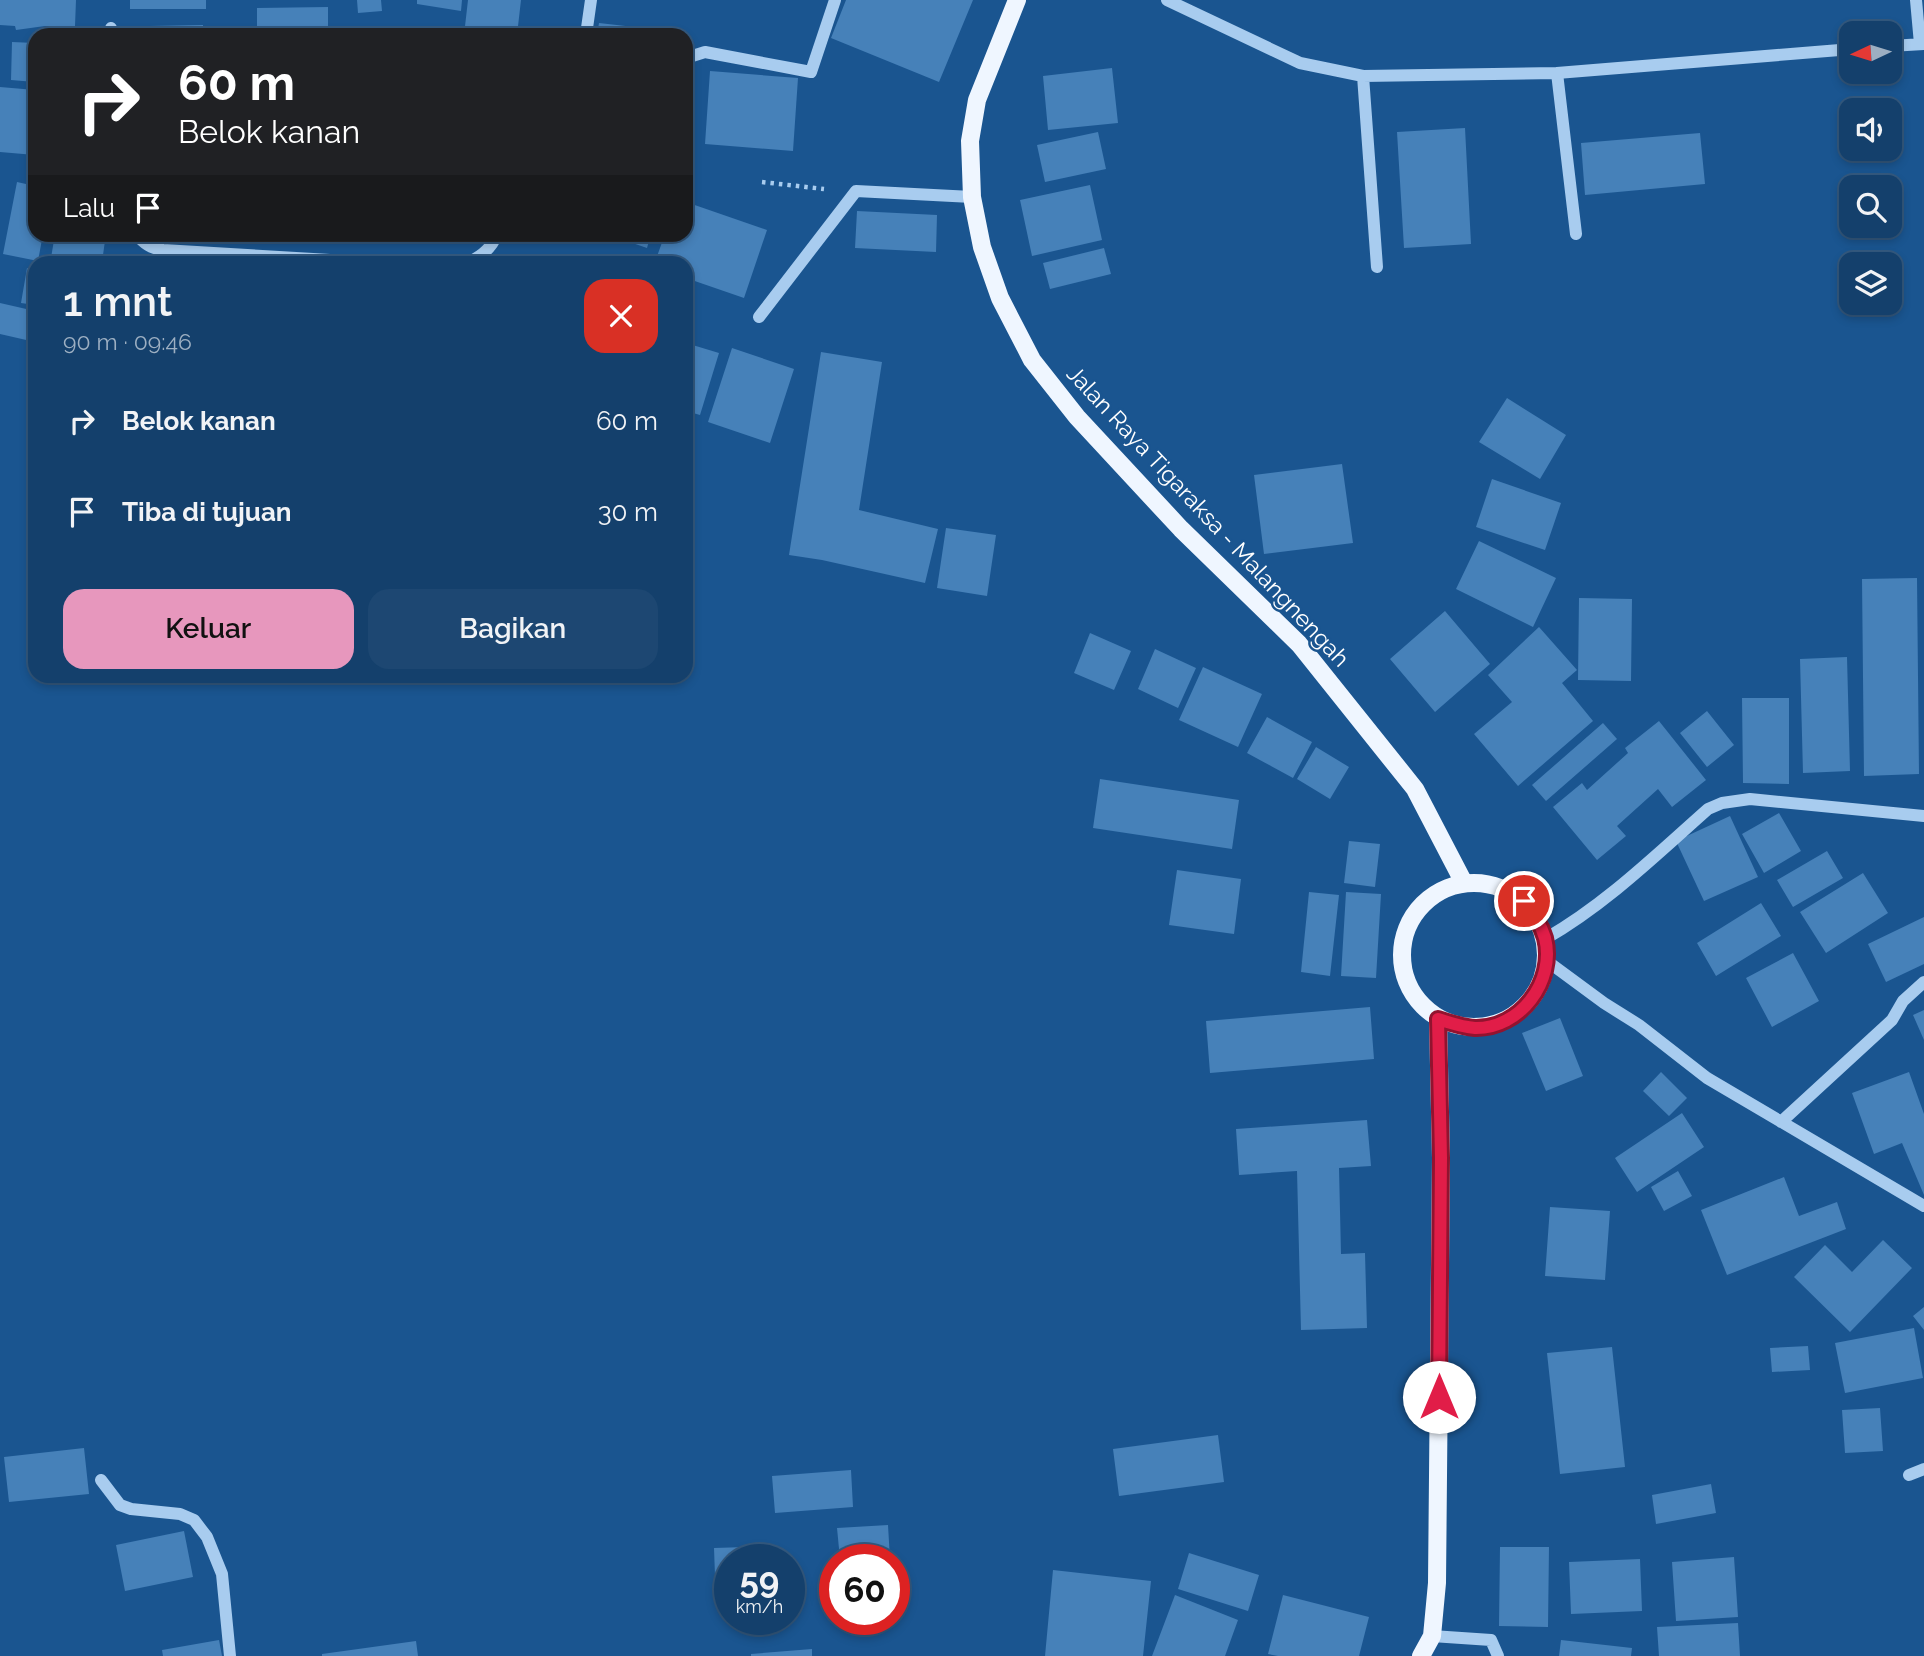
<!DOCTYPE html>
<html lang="id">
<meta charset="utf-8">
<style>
:root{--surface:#14406c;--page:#1d4772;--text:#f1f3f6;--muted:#9dafc2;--line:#33597f;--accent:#e797bd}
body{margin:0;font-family:Raleway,sans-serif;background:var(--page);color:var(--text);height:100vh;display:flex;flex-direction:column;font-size:26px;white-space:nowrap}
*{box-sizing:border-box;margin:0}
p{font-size:23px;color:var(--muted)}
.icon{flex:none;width:38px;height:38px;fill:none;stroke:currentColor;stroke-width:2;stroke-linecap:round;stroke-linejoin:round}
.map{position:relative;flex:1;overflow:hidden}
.sheet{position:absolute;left:28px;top:256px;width:665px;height:427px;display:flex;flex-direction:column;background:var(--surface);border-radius:21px;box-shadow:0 4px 10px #0003,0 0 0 2px var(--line)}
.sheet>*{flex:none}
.top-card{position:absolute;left:28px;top:28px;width:665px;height:214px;border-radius:21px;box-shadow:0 4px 10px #0003,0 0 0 2px var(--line);background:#202124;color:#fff;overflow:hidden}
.needle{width:46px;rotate:266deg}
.controls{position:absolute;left:1839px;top:21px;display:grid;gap:14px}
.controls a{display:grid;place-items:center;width:63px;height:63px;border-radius:14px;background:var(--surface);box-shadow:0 4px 10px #0003,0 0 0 2px var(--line);font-size:35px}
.speed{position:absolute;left:714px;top:1544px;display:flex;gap:14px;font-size:35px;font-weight:700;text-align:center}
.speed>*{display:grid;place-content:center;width:91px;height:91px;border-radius:50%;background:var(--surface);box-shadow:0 4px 10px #0003,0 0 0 2px var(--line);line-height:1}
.speed small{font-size:18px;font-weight:400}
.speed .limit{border:10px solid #d22;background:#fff;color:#111}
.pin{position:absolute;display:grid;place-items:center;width:60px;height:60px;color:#fff;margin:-30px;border:4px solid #fff;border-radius:50%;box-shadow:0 2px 7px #0007}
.me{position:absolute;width:77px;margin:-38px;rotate:0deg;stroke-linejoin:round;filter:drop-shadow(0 0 5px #0008)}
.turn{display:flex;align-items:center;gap:24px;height:147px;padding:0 35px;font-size:32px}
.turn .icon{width:91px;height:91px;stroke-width:2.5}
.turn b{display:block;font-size:49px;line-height:60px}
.then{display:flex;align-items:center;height:66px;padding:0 35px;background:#0003;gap:14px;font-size:26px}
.round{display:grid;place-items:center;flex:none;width:74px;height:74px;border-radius:21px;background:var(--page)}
.headline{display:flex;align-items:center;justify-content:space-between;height:119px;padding:0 35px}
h1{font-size:42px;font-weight:600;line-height:52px}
.action{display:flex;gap:14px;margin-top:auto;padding:14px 35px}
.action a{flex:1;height:80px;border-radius:21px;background:var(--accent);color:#111;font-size:28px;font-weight:600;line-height:80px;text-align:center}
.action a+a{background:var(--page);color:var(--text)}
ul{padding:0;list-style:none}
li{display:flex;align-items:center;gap:21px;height:91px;padding:0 35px}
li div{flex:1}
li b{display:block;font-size:26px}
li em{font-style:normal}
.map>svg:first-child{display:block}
.building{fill:#4681b9}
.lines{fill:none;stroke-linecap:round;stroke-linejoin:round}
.path{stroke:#a8ccef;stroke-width:4.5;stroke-dasharray:3.5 5;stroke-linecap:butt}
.minor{stroke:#a8ccef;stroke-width:12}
.major{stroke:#eff6ff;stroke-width:18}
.route-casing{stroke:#92132f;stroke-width:18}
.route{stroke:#e11d48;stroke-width:12}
.labels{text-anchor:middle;stroke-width:5;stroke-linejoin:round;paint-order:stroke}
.street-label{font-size:23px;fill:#fff;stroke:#1a5590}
</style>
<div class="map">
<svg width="1924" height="1656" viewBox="0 0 1924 1656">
<rect width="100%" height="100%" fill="#1a5590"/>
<path class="building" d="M0 0H76L75 26H45L16 30 15 26 0 25Z
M130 0H206V9H130Z
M357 0H381L382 11 358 13Z
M417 0H462L461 11 417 4Z
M468 0H521L517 35H464Z
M846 0H973L939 82 831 38Z
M328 7V35H257V8Z
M599 23 652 29 651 35H597Z
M203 25V35H151L150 26Z
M12 42 35 43V82L11 80Z
M1112 68 1118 123 1048 130 1043 76Z
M710 71 798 78 793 151 705 144Z
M0 87 35 90V155L0 152Z
M1465 128 1471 244 1404 248 1397 132Z
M1098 132 1106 169 1045 182 1037 145Z
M1700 133 1705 184 1585 195 1581 143Z
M17 182 35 186V234H43L38 261 3 254Z
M1090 185 1102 240 1032 256 1020 200Z
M686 202 767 230 744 298 686 278V262H655L665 234H686Z
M857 211 937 215 936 252 855 248Z
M55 234H106L102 262H75L51 258Z
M606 234H651L647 248Z
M1104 248 1111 274 1050 289 1043 263Z
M27 268 35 270V305L21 303Z
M0 303 35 311V342L0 334Z
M686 343 719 353 700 415 686 411Z
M732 348 794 369 770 443 708 422Z
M821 352 882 362 859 510 938 529 925 583 822 560 789 555Z
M1507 398 1566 435 1540 479 1479 442Z
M1342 464 1353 543 1264 554 1254 475Z
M1492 479 1561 503 1545 550 1476 527Z
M946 528 996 535 987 596 937 588Z
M1479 541 1556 578 1533 627 1456 589Z
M1917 578 1919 774 1864 776 1862 579Z
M1579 598 1632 599 1631 681 1578 680Z
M1445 611 1490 664 1435 712 1390 659Z
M1539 627 1577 670 1562 683 1593 721 1518 786 1474 734 1512 702 1488 675Z
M1090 633 1131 651 1114 690 1074 673Z
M1155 649 1196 668 1178 708 1138 689Z
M1847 657 1850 771 1803 773 1800 659Z
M1203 667 1262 694 1238 747 1179 720Z
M1742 698H1789V784L1743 783Z
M1707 711 1734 745 1707 767 1680 733Z
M1267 717 1312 742 1293 778 1247 753Z
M1659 721 1706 780 1672 807 1658 789 1617 826 1626 836 1597 860 1553 807 1582 783 1587 790 1628 753 1625 748Z
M1603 723 1617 739 1546 801 1532 785Z
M1316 747 1349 767 1330 799 1297 779Z
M1100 779 1239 800 1232 849 1093 828Z
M1779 813 1801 851 1764 873 1742 834Z
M1730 816 1758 877 1704 901 1676 841Z
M1349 841 1380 844 1375 887 1344 883Z
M1827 851 1843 878 1793 907 1777 880Z
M1177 870 1241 879 1234 934 1169 925Z
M1863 873 1888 913 1826 953 1800 912Z
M1309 892 1339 895 1330 976 1301 972Z
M1346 892 1381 894 1376 978 1341 976Z
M1761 903 1781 936 1716 976 1697 943Z
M1924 917V964L1886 982 1868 944Z
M1793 953 1819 1001 1772 1027 1746 978Z
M1370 1007 1374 1059 1210 1073 1206 1021Z
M1924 1010V1040L1913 1015Z
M1560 1018 1583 1076 1546 1091 1522 1033Z
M1661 1072 1687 1098 1669 1116 1643 1091Z
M1909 1072 1924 1114V1195L1902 1143 1874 1154 1852 1093Z
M1682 1113 1704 1147 1637 1192 1615 1158Z
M1367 1120 1371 1166 1339 1168 1341 1254 1365 1253 1367 1328 1301 1330 1297 1171 1239 1175 1236 1129Z
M1678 1171 1692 1196 1664 1211 1651 1187Z
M1784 1177 1799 1216 1837 1202 1846 1229 1727 1275 1701 1210Z
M1550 1207 1610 1211 1605 1280 1545 1276Z
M1883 1240 1912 1268 1850 1332 1794 1277 1825 1245 1852 1272Z
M1924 1307V1330L1913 1316Z
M1914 1328 1923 1378 1845 1393 1835 1343Z
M1808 1346 1810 1370 1772 1372 1770 1348Z
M1612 1347 1625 1467 1560 1474 1547 1353Z
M1880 1408 1883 1451 1845 1453 1842 1410Z
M1218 1435 1224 1482 1119 1496 1113 1449Z
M84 1448 89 1494 9 1502 4 1457Z
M851 1470 853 1507 775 1513 772 1476Z
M1711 1484 1716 1513 1656 1524 1652 1495Z
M888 1525 890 1559H840L837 1528Z
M184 1531 193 1577 125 1591 116 1545Z
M746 1547 747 1559H730V1604H716L714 1548Z
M1500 1547H1549L1548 1627 1499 1626Z
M1189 1553 1259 1575 1248 1611 1178 1589Z
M1734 1557 1738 1617 1676 1621 1672 1562Z
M1640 1559 1642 1611 1571 1614 1569 1562Z
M1053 1570 1151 1581 1143 1656H1045Z
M1175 1595 1238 1620 1225 1656H1152Z
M1283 1595 1369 1617 1359 1656H1278L1268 1654Z
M1738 1623 1740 1656H1659L1657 1627Z
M219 1640 222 1656H163L162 1650Z
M1561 1640 1632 1648 1631 1656H1559Z
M416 1641 418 1656H322V1654Z
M812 1649V1656H751V1654Z"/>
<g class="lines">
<path class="path" d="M762 182 824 189"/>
<path class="minor" d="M1167 0 1300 63 1363 76 1557 73 1852 49
M1916 0 1920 44
M111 28 112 35
M586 35 591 0
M1890 46 1924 44
M686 58 705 52 811 72 835 0
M1557 73 1576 234
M1363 76 1377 267
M136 234C144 244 151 248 163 250L364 262
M469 262C482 256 492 248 497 234
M759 317 856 191 972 197
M1545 939C1606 904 1656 855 1708 809L1722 803 1750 799 1924 816
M1547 961 1604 1003 1639 1025 1707 1078 1924 1206
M1781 1122 1892 1020 1903 1001 1924 982
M1909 1475 1924 1469
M101 1480 120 1505 131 1509 180 1514 194 1520 207 1537 222 1574 230 1656
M1432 1636 1491 1640 1498 1656"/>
<path class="major" d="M1017 0 977 100 970 141 972 197 982 247 1000 298 1032 360 1077 417 1181 529 1299 644 1415 789 1464 883
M1402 955a72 72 0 1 1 144 0a72 72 0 1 1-144 0Z
M1421 1656 1432 1636 1437 1583 1441 1158 1438 1019"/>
</g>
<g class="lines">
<defs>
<path id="route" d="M1439 1397 1441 1158 1438 1019C1450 1023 1462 1027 1475 1028 1520 1029 1556 981 1545 938 1541 924 1533 913 1524 901"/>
</defs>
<use href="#route" class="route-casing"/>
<use href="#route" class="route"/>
</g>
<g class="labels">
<g class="street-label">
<text transform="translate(1208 516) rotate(47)" y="8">Jalan Raya Tigaraksa - Malangnengah</text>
</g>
</g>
</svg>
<div class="controls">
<a><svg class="needle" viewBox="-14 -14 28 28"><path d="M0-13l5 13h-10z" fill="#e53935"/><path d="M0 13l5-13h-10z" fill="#9dafc2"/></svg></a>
<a><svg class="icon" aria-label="sound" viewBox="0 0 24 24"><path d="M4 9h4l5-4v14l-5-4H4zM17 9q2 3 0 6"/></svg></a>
<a><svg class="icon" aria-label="search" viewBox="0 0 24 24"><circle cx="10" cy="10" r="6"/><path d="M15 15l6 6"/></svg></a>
<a><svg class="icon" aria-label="layers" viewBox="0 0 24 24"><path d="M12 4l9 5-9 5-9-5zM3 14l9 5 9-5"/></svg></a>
</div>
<div class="speed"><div>59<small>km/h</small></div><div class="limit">60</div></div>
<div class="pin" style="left:1524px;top:901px;background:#d93025"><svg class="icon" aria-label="arrive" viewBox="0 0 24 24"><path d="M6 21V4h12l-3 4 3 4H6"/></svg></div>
<svg class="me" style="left:1439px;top:1397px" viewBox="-20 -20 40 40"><circle r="19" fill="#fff"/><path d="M0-13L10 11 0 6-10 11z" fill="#e11d48"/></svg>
<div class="top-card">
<div class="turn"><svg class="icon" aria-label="right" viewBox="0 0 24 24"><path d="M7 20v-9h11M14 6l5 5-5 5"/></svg><div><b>60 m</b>Belok kanan</div></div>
<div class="then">Lalu<svg class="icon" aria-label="arrive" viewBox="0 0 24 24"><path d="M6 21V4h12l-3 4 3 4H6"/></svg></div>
</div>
<section class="sheet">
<div class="headline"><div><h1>1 mnt</h1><p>90 m · 09:46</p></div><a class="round" style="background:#d93025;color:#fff"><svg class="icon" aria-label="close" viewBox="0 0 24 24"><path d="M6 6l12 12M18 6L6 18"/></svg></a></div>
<ul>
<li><svg class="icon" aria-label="right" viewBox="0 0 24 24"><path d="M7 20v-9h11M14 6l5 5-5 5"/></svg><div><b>Belok kanan</b></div><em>60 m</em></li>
<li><svg class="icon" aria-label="arrive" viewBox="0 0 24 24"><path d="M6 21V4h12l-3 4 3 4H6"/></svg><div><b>Tiba di tujuan</b></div><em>30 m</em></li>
</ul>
<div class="action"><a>Keluar</a><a>Bagikan</a></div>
</section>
</div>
